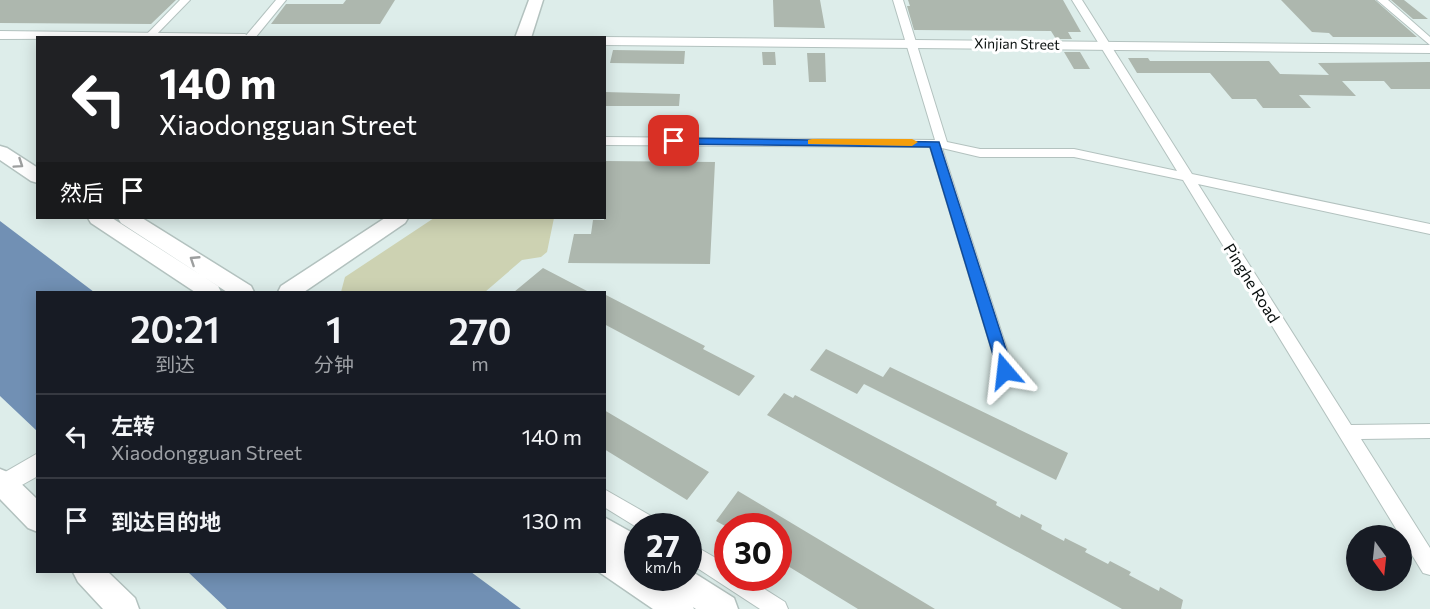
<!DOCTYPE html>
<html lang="zh">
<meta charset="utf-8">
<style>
:root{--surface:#171b24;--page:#20242c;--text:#f1f3f6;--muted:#9ea1a6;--line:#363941}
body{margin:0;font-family:Commissioner,"Noto Sans SC",sans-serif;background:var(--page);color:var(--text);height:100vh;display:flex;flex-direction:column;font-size:22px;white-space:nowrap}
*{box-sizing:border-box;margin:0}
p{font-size:20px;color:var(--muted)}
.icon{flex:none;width:33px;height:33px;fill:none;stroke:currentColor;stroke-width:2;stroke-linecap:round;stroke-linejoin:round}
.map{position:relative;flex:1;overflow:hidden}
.panel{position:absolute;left:36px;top:291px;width:570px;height:282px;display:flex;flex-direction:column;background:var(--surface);border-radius:0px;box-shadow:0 3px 15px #0003}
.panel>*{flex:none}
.guide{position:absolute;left:36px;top:36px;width:570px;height:183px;border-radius:0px;box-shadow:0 3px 15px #0003;background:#202124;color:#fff;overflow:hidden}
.needle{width:39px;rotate:165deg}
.controls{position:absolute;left:1346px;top:525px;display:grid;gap:12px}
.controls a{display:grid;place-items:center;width:66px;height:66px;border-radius:50%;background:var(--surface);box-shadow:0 3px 15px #0003;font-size:30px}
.speed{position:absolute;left:624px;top:513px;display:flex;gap:12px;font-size:30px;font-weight:700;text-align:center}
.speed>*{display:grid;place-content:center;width:78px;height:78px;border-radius:50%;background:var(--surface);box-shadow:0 3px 15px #0003;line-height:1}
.speed small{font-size:15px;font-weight:400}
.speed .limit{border:9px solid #d22;background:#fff;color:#111}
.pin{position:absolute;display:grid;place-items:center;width:51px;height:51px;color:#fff;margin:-26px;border-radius:12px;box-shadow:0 3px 9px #0006}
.me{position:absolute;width:66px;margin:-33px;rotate:343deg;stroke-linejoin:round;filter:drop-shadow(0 0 4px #0008)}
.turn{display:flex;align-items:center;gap:21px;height:126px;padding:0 24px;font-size:27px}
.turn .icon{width:78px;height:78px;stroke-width:2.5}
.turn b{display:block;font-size:42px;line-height:51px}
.then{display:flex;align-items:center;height:57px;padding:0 24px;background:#0003;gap:12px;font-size:22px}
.eta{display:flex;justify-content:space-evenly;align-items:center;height:102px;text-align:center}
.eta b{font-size:36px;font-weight:600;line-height:42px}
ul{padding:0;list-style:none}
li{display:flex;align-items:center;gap:18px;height:84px;padding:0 24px;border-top:2px solid var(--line)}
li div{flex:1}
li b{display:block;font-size:22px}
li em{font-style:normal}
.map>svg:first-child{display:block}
.green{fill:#cdd2b2}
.water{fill:#7190b4}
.building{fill:#adb7ae}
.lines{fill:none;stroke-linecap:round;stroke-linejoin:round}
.minor-casing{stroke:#b3c2bf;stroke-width:2}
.tertiary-casing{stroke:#b3c2bf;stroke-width:2}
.secondary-casing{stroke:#b3c2bf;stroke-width:3}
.minor{fill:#fff;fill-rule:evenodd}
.tertiary{fill:#fff;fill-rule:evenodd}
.secondary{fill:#fff;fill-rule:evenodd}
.oneway{stroke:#9d9f9f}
.route{fill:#1a73e8;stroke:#114b97;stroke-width:1.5}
.slow{fill:#f59e0b}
.labels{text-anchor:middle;stroke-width:6;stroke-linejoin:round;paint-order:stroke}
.far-street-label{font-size:14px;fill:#090f0e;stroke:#fff}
.street-label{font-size:16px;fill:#090f0e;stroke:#fff}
</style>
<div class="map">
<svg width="1430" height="609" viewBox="0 0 1430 609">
<rect width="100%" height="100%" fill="#ddedea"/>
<path class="green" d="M434 218H554L547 252 541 257 522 260 485 292H341L345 277Z"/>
<path class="water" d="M0 221 94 292H38L37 431 0 396Z
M188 572H471L521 609H227Z"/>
<path class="building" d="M0 0H176L151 24 0 23Z
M346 0H395L380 24H271L286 4H343Z
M773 0H820L825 28 774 27Z
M908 0H1063L1081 32H1068L1072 39H1056L1051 31 914 30 907 6H910Z
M1281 0H1375L1417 37H1333L1329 33 1312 32Z
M1391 0H1404L1428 19H1413Z
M613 50 685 51 684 64 610 63Z
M762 52H775L776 65H763Z
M1064 52H1080L1090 69H1074Z
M807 53H825L826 82H809Z
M1128 58H1148L1150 61H1269L1280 74 1329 75 1318 63 1430 62V89H1391L1384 81H1342L1356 96 1299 95 1311 108H1263L1256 99H1232L1210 73H1137Z
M604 92 680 94 679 106H604Z
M604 161 715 162 710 264 568 263 574 234H591L593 220H604Z
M543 268 589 292H514Z
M604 294 705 346 703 349 755 376 739 396 604 324Z
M826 349 883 377 890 367 1068 453 1056 480 864 384 857 394 810 370Z
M784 393 793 398 795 395 930 466 997 502 996 505 1020 518 1021 514 1042 525 1041 529 1064 541 1065 538 1087 549 1085 552 1108 564 1110 561 1131 572 1129 575 1159 591 1160 587 1183 600 1181 609H1122L767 415Z
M604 410 709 472 687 500 604 449Z
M738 491 880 576 935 609H858L778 560V526H725L716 521Z"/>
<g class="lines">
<defs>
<path id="minor" d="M180 0H190L153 38H143Z
M276 0H286L255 38H244Z
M893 0H903L947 142 980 149H1074L1177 171 1072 0H1082L1192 174 1430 224V234L1198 184 1351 425 1430 424V438L1361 439 1430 548V575L1423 573 1183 180 1074 157H980L942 148 1014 371 1012 376 1006 377 1000 376 998 371 930 147 604 145V137L935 140Z
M1377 0H1388L1430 37V45Z
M604 489 658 520 660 526 638 528 604 507Z
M688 542 728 565V578H747L785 602 788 609H760L688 562Z"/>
<path id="tertiary" d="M0 31 245 34 251 38 0 39Z
M604 37 1430 45V53L604 45V38H602Z
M38 453V476L4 495 0 494V475Z"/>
<path id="secondary" d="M529 0H543L531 38H515Z
M0 146 7 148 38 168V183L31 181 0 160Z
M88 218H112L218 286 221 292H195L91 223Z
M118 218H142L251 286 254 292H227L121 223Z
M385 218H408L405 223 304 292H278L281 286Z
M0 469 10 473 38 500V532L28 528 0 499Z
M604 517 638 536V578H658L662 580 661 578H688V569L734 598 738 609H696L693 607 694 609H653L599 572H604Z
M73 572H108L135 598 139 609H103L78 582Z"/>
</defs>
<use href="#minor" class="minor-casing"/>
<use href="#tertiary" class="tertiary-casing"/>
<use href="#secondary" class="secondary-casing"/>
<use href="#minor" class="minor"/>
<use href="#tertiary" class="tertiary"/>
<use href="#secondary" class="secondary"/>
</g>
<defs><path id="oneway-chevron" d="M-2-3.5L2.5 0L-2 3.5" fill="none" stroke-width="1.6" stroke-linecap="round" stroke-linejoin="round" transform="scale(1.5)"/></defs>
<g class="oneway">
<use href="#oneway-chevron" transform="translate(19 164) rotate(34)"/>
<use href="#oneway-chevron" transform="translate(194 260) rotate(-147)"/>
</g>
<path class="route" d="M674 138 939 142 1013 371 1011 375H1000L998 371 930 147 670 144 669 141Z"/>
<path class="slow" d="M812 139H912L918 142 912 146 808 144V140Z"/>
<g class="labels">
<g class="far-street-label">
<text transform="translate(1017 44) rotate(1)" y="5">Xinjian Street</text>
</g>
<g class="street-label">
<text transform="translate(1252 283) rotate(58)" y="6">Pinghe Road</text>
</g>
</g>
</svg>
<div class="controls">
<a><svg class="needle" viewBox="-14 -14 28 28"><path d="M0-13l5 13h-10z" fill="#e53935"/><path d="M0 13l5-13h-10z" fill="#9ea1a6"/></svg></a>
</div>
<div class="speed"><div>27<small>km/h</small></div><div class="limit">30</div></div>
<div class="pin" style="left:674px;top:141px;background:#d93025"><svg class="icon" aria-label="arrive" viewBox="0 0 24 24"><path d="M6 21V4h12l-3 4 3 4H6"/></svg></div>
<svg class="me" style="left:1005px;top:371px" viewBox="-20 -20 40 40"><path d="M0-17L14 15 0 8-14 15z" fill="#1a73e8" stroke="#fff" stroke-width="4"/></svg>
<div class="guide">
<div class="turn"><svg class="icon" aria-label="left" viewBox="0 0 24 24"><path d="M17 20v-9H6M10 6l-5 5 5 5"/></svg><div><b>140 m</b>Xiaodongguan Street</div></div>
<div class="then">然后<svg class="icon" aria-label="arrive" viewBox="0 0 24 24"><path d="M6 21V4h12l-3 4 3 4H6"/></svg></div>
</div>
<section class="panel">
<div class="eta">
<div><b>20:21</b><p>到达</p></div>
<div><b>1</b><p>分钟</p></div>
<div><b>270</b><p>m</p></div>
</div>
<ul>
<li><svg class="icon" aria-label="left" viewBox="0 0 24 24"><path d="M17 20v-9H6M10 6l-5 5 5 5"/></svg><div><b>左转</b><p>Xiaodongguan Street</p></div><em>140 m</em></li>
<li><svg class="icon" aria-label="arrive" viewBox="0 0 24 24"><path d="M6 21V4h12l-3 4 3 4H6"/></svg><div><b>到达目的地</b></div><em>130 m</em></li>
</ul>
</section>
</div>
